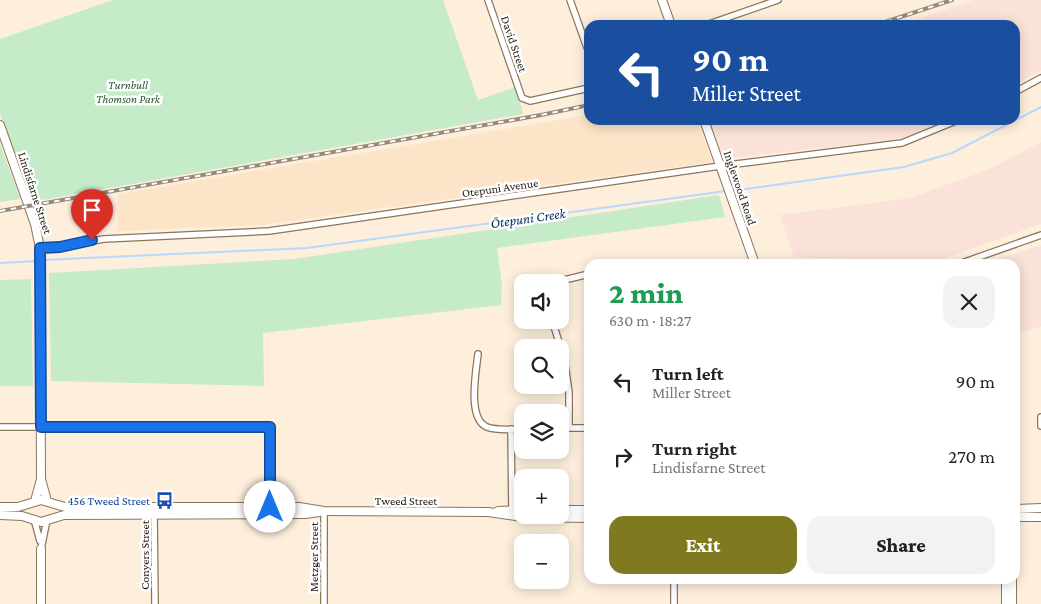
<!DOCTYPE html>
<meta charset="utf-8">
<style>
:root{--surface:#fff;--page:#f2f2f2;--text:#222;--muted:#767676;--accent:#7f7a20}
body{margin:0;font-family:"Crimson Pro",serif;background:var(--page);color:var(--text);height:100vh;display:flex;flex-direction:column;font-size:19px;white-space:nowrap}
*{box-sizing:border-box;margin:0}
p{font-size:16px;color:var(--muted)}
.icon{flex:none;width:28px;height:28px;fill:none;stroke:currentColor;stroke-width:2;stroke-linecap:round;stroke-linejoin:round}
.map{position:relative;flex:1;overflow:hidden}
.sheet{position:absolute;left:584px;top:259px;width:436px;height:325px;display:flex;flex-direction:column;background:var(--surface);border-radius:15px;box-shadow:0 2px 12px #0003}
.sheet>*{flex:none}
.guide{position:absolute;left:584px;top:20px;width:436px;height:105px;border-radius:15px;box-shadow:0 2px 12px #0003;background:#1a4fa0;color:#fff;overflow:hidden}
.tools{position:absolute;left:514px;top:274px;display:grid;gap:10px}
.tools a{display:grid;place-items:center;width:55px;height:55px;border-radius:10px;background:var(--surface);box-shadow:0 2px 12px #0003;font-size:25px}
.pin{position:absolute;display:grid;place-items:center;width:42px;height:42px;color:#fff;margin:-51px -21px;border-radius:50% 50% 50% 0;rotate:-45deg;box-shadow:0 0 5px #0007}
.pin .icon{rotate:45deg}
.me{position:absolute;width:55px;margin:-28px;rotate:0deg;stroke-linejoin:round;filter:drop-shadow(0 0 4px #0008)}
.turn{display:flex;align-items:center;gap:18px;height:105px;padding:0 25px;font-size:22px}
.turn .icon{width:65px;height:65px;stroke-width:2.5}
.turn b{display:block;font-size:35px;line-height:42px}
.round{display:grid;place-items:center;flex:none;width:52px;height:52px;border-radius:15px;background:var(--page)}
.headline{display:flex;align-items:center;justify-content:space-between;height:85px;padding:0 25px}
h1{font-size:30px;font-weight:800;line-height:38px;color:#1e9e55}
.action{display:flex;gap:10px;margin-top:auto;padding:10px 25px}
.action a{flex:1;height:58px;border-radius:15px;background:var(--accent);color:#fff;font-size:20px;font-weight:800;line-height:58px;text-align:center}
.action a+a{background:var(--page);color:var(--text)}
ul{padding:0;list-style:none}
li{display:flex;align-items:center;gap:15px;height:75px;padding:0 25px}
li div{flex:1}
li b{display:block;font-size:19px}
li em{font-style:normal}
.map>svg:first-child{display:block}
.built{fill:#fce4c8}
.industrial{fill:#fae2d8}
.green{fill:#c5ebc9}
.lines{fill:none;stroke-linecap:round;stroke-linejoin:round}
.stream{stroke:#b8d8fd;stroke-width:2}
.street-casing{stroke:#8b765b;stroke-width:8}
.secondary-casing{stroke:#8b765b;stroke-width:10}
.street{stroke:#fff;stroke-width:5.5}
.secondary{stroke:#fff;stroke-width:8}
.rail-casing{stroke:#968a7b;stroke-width:4}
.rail{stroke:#fff;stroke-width:2;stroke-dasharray:5.5;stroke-linecap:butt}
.route-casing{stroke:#114b97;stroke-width:12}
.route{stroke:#1a73e8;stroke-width:9}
.labels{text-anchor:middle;stroke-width:5;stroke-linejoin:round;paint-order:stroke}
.street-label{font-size:12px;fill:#231b10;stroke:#fff}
.park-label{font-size:12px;font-style:italic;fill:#20572c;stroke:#fff}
.transit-label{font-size:12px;fill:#164399;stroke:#fff;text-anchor:end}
.water-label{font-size:14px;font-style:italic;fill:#002f5b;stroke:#fff}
</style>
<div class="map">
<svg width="1041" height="604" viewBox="0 0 1041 604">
<rect width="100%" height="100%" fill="#feefdd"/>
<path class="built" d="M589 115V120H697L712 162 263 225 118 231 117 194Z"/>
<path class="industrial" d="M974 0H1041V71L1015 84V25H899Z
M709 120H945L902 138 892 140 730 158 722 154Z
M1041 142V224L934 262 794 257 780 215 910 198 987 170Z
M1041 245V326L1015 335V264H985Z"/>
<path class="green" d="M113 0H443L478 100 516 87 523 114 31 202 0 113V39Z
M0 144 20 199 0 202Z
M719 195 725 217 497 248 502 286 501 305 263 333 264 386 51 381 49 273 294 259Z
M31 279 33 386H0V280Z"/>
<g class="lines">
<path class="stream" d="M731 191 904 167 952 153 1041 107
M43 260 307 248 726 191
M0 263 38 261"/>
<defs>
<path id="street" d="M488 0 522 98 530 101 589 88
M570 0 589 53
M706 25 778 0
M1015 92 1041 78
M40 248 60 247 104 239 269 231 720 166 902 143 958 120
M626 264H637
M959 264 1041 235
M556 282 589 274
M552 320 564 358 569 392V428
M478 354C476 372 467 419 487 427 497 431 512 429 522 429
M1041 417V426
M0 427H270V510
M560 428H589
M511 429 512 512
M154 511 155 604
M324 511V604
M34 519 40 541
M41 549 47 520
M674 579V604"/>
<path id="secondary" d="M662 0 671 25
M704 120 755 264
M0 125 35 224 40 248 41 479 35 501
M41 479 47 501
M0 507H18L41 500 65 507H299L324 511 488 512 523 517 589 518
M1015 509 1041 508
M560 510H589
M498 511 522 510
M0 515 22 516 41 522 64 515 305 514 319 512
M1015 517H1041
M41 549V604
M1006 579V604
M1012 579V604"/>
</defs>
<use href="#street" class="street-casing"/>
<use href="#secondary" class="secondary-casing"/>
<use href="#street" class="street"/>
<use href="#secondary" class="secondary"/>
<defs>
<path id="rail" d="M876 25 952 0
M0 211 541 115 589 105"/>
</defs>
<use href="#rail" class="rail-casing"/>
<use href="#rail" class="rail"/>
</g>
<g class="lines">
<defs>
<path id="route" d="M92 240 60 247 40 248 41 427H270V507"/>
</defs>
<use href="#route" class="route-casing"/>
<use href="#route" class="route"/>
</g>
<defs>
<symbol id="bus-bare" viewBox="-9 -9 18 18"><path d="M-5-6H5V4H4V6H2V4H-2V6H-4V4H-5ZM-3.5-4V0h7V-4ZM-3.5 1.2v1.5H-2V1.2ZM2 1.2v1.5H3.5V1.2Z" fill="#1a4fb4" stroke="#fff" stroke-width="2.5" paint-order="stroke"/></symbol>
</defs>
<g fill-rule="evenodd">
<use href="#bus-bare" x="152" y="488" width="25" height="25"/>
</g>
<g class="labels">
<g class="street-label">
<text transform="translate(514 44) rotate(71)" y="4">David Street</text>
<text transform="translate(500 188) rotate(-8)" y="4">Otepuni Avenue</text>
<text transform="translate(740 188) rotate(71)" y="4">Inglewood Road</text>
<text transform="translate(35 193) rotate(72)" y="4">Lindisfarne Street</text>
<text x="406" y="505">Tweed Street</text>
<text transform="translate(145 555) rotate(-90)" y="4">Conyers Street</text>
<text transform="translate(314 557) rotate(-90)" y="4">Metzger Street</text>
</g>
<g class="park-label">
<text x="128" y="89">Turnbull<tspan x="128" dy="14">Thomson Park</tspan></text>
</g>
<g class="transit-label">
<text x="150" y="505">456 Tweed Street</text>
</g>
<g class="water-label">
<text transform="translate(528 218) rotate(-8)" y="5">Ōtepuni Creek</text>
</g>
</g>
</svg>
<div class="tools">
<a><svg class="icon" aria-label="sound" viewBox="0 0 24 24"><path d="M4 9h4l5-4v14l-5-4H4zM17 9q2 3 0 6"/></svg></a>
<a><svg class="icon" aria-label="search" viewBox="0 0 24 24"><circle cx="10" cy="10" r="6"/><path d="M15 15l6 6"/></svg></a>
<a><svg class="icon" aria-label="layers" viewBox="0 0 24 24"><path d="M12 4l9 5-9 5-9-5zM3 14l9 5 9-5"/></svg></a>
<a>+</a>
<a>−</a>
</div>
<div class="pin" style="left:92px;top:240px;background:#d93025"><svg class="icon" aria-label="arrive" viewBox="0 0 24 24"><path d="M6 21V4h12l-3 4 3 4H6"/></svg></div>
<svg class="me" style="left:270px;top:507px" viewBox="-20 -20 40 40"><circle r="19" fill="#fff"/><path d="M0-13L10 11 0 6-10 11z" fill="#1a73e8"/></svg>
<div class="guide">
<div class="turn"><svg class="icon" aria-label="left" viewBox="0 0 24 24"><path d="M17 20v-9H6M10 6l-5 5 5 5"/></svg><div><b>90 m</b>Miller Street</div></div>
</div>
<section class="sheet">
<div class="headline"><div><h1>2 min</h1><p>630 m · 18:27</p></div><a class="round"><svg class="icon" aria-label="close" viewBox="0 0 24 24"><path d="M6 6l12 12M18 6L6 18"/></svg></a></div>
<ul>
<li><svg class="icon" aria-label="left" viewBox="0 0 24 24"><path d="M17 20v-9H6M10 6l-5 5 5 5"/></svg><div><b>Turn left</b><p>Miller Street</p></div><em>90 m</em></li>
<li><svg class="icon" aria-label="right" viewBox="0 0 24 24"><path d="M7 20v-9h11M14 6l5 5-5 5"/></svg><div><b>Turn right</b><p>Lindisfarne Street</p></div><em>270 m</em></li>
</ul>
<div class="action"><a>Exit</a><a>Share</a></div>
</section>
</div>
